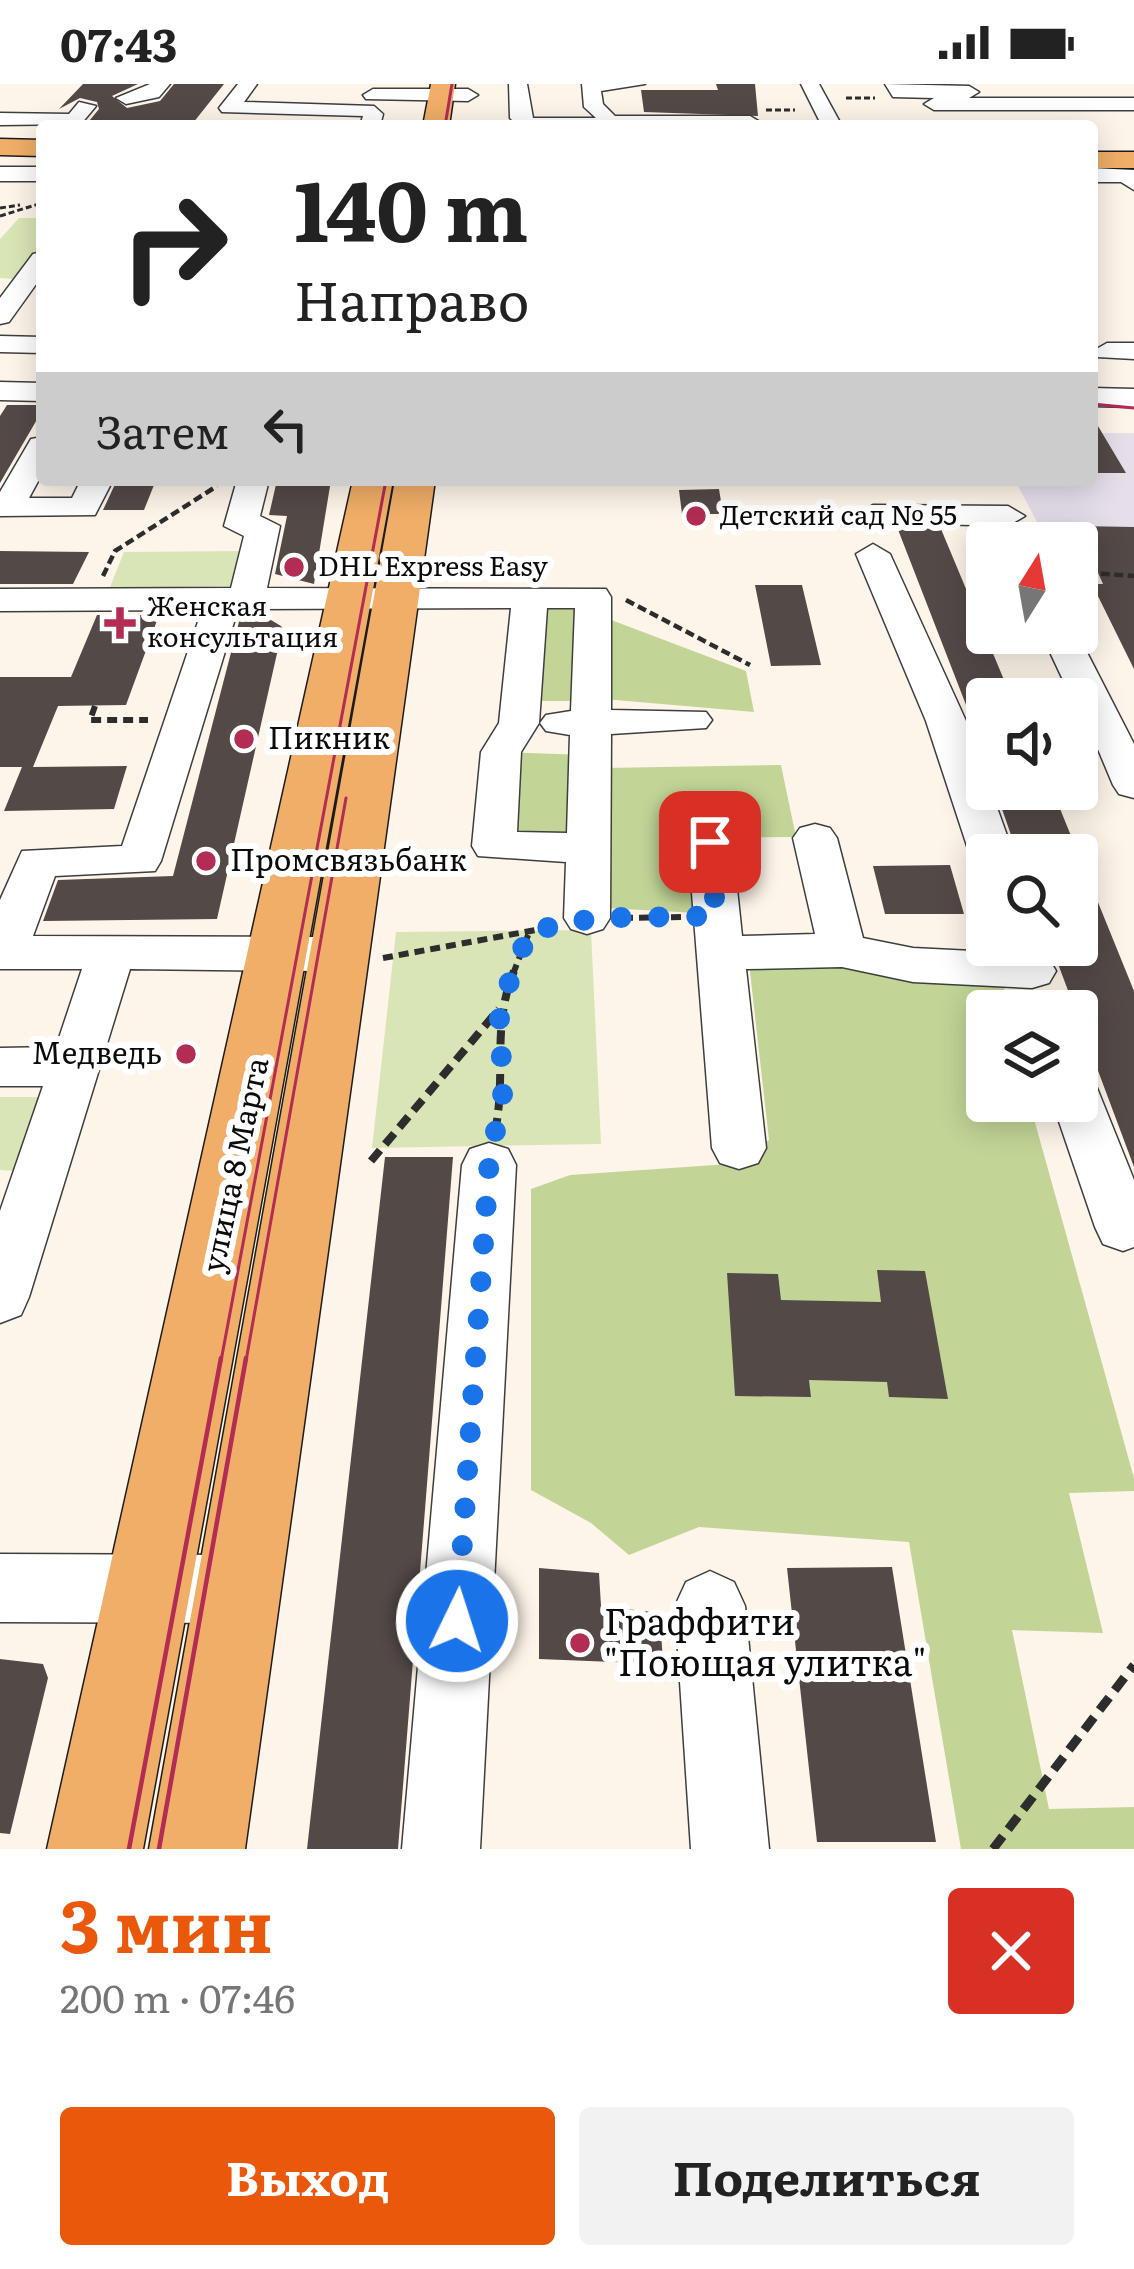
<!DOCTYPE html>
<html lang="ru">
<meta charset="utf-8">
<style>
:root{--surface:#fff;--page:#f2f2f2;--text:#222;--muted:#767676;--accent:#ea580c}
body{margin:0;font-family:Literata,serif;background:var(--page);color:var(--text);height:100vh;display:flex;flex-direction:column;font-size:45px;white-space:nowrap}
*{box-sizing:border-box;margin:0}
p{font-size:39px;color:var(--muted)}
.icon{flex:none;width:66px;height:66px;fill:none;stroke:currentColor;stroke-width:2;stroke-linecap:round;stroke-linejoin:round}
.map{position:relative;height:1765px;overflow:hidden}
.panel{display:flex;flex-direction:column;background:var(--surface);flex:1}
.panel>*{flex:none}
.guide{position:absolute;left:36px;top:36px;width:1062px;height:366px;border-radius:12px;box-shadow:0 6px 30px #0003;background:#fff;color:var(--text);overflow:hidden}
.needle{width:78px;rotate:11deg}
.tools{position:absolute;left:966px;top:438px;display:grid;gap:24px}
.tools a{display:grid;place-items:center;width:132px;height:132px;border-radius:12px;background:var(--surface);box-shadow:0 6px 30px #0003;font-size:60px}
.pin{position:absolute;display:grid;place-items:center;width:102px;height:102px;color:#fff;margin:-51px;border-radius:24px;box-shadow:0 6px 18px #0006}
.me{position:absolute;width:132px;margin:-66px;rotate:4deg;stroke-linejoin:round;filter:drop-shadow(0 0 9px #0008)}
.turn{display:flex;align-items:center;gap:42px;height:252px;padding:0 60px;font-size:54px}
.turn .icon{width:156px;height:156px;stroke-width:2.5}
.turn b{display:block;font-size:84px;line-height:102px}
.then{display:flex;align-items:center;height:114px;padding:0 60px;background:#0003;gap:24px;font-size:45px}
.round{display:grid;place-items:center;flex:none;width:126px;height:126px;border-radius:12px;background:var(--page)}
.summary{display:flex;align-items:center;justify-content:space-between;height:204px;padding:0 60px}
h1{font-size:72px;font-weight:700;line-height:90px;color:var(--accent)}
.button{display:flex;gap:24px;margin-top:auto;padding:24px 60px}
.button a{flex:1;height:138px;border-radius:12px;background:var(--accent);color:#fff;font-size:48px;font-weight:700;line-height:138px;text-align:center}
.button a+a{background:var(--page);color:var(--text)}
.status{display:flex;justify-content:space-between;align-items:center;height:84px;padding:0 60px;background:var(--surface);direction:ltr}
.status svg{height:33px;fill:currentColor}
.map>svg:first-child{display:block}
.industrial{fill:#e6dfea}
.green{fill:#dae5b7}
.forest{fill:#c2d597}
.building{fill:#534a48}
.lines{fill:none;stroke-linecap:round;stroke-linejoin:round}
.minor-casing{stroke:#3e3e3e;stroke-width:3}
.major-casing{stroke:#1c1c1c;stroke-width:3}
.path-far4{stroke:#2d2d2d;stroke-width:3;stroke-dasharray:6 3;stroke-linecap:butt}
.path-far3{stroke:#2d2d2d;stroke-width:4.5;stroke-dasharray:9 4.5;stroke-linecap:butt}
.path-far2{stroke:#2d2d2d;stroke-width:6;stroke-dasharray:10 6;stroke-linecap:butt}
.path-far1{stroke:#2d2d2d;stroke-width:8;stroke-dasharray:14 8;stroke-linecap:butt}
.path{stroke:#2d2d2d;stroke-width:9;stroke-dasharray:16 9;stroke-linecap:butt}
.minor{fill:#fff;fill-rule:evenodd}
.major{fill:#f0ae68;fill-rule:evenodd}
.tram-far1{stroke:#b22c53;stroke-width:3}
.tram{stroke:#b22c53;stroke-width:4.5}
.route{stroke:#1a73e8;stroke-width:21;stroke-dasharray:0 37.8}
.poi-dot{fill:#b22c53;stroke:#fff;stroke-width:4.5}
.labels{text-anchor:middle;stroke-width:12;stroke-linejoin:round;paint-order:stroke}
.far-poi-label{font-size:27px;fill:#0b0b0b;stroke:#fff;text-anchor:start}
.poi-label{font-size:30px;fill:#0b0b0b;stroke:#fff;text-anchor:start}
.street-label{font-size:30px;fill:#0b0b0b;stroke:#fff}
.near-poi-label{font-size:36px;fill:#0b0b0b;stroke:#fff;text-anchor:start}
</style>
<div class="status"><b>07:43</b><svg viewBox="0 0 49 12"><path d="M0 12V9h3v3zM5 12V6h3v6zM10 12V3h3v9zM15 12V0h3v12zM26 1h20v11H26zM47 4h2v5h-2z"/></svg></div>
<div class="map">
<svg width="1134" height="1765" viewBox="0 0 1134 1765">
<rect width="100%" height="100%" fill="#fef5ea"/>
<path class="industrial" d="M1092 349H1134V586L1093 501 1077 496V459H1048L1015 396H1092Z"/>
<path class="green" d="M19 134H42V162L15 195 0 194V155Z
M242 467 231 506 108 508 124 468Z
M591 846 601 1060 372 1064 396 848Z
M0 1013H40L15 1087 0 1086Z"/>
<path class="forest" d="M534 515H590L587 617H526Z
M606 534 746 587 754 628 604 615Z
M501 668 585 671 586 753H499Z
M781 681 796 753 702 754 697 829 605 824 603 684Z
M749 879H888L1004 902 1009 927H987V1017H1029L1134 1394V1407L1069 1409 1103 1549 1012 1546 1049 1725 1134 1723V1765H961L909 1458 699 1443 629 1471 591 1439 531 1406V1105L570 1091 729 1080 769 1056Z"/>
<path class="building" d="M83 0H138L112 12 127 24 160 17 174 0H224L193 39 110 42H85L99 25 97 18 80 14 59 25Z
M716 0H755L758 32 644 28 641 6H718Z
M7 321H42V327L0 399V332Z
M1092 332 1126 389H1092Z
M117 396H156L144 426H103Z
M277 396H331L314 500 275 490 287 432 269 431Z
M719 405 723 430H682L679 406Z
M1077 442 1134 443V585L1092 500H1103Z
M897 443 941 445 1012 615H987V675Z
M0 467 89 468 73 500H0Z
M755 501H802L821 581 771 582Z
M241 530H261L281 542 294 565H278L217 835 43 837 58 796 173 792Z
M97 531H159L126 621 58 622 33 683 127 682 114 725 4 727 22 683H0V593H71Z
M995 705H1052L1134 907V1083L1051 861H1077V771H1018Z
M950 781 964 830H885L873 782Z
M385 1073H453L398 1765H307Z
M877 1186 925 1187 948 1315 889 1313 887 1298 809 1296 811 1313 735 1312 727 1189 778 1190 781 1216 881 1218Z
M892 1483 936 1758H817L787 1484Z
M539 1484 599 1489 601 1522 660 1529 663 1580 539 1575Z
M0 1575 43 1580 48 1594 10 1750 0 1749Z"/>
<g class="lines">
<defs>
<path id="minor" d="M150 0H170L159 13 126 20 116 14Z
M238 0H257L244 18 374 22 383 30 380 42H360L363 32 222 28 219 24Z
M509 0H527L533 34H596L584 23 582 0H645L601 7 603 20 615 32H750L760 38 518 42 510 34Z
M801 0H819L842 42H822Z
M885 0 969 2 979 8 969 14H937H1134V26H934L924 20 934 14 893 13Z
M373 5H468L478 11 468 17 366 15 363 11Z
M79 18 96 22 81 40 0 41V29L69 30Z
M0 83H42V97H0Z
M1092 84 1134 86V106L1121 98H1092Z
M42 168V192L9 238 0 240V214L33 170Z
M0 252 42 253V269L0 268Z
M1107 259H1134V275L1097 273 1093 267Z
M0 298 42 299V317L0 316Z
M1092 304 1134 305V323L1092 322Z
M42 353V390L29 414H72L81 396H113L95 431 0 432V408L31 355Z
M237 396H269L260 432 280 442 267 504 606 505 611 513V626L706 628 712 636 706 644 611 650 610 834 603 845 587 850 571 845 564 834 566 778 478 772 472 762 481 668 499 639 511 524 238 525 161 777 155 787 55 792 33 852 313 853 330 858 337 870 330 882 313 887 130 885 29 1213 21 1231 0 1239V1127L43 1002H0V964L56 963 82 885H0V816L22 767 122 762 202 526 0 527V505L231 504 244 452 224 442ZM547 524H575L571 627 546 631 540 639 546 647 570 651 567 749 517 748 521 668 539 639Z
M873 421 1008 422 1025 432 1008 442 861 438 856 431Z
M873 460 890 470 966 637 1014 771H987V784L970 771 926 637 856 470Z
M1041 549H1077L1134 660V714L1119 710 1113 701 1077 615H1072Z
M815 740 830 744 837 754 863 854 913 864 1032 870 1049 875 1056 887 1049 899 1032 904 913 898 842 883 746 885 766 1064 758 1079 739 1085 720 1079 712 1064 688 758 694 748H726L732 758 742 852 815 850 793 754 800 744Z
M1077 993 1095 999 1134 1096V1163L1123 1167 1103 1160 1095 1143 1052 1017H1077Z
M489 1059 508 1065 516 1081 480 1765H402L462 1081 470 1065Z
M0 1470 238 1471 262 1481 272 1505 262 1529 238 1539 0 1538Z
M710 1487 734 1498 745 1522 769 1765H691L675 1522 686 1498Z"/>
<path id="major" d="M431 0H455L449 42H423Z
M0 55 42 56V72L0 71Z
M1092 68H1134V84H1092Z
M353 396H393L143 1765H47Z
M395 396H435L245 1765H149Z"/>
</defs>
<use href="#minor" class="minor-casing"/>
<use href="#major" class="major-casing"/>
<path class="path-far4" d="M846 14H875
M766 26H795
M0 124 20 121
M0 132 42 119"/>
<path class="path-far3" d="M1034 443 1042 459
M103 492 115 467 217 402
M1077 499 1091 489 1134 492
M626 516 750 581"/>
<path class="path-far2" d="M95 622 90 636H148
M623 834 682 833
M383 874 552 843
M513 890 530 846"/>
<path class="path-far1" d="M495 1048C507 988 491 944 514 887
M371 1077 499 925"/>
<path class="path" d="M993 1765 1134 1581"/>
<use href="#minor" class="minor"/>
<use href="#major" class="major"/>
<path class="tram-far1" d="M445 42 452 0
M1092 320 1134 324
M221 1277 386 396
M246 1277 346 714"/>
<path class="tram" d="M129 1765 221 1274
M159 1765 246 1274"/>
</g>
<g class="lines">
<path class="route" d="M457 1537 489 1081 503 1008 499 925 530 845 577 841 587 834 716 832 710 758"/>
</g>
<g class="poi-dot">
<circle cx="696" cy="432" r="12"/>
<circle cx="294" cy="483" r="12"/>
<path d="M114 521h12v12h12v12h-12v12h-12v-12h-12v-12h12z"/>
<circle cx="244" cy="655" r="12"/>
<circle cx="206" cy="777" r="12"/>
<circle cx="186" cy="970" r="12"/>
<circle cx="580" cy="1559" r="12"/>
</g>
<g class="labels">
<g class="far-poi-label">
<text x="720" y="441">Детский сад № 55</text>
<text x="318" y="492">DHL Express Easy</text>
<text x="147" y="532">Женская<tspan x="147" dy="31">консультация</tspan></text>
</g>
<g class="poi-label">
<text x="268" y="665">Пикник</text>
<text x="230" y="787">Промсвязьбанк</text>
<text x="162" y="980" text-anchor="end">Медведь</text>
</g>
<g class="street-label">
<text transform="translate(236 1081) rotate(-78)" y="10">улица 8 Марта</text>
</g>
<g class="near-poi-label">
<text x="604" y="1551">Граффити<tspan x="604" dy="41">"Поющая улитка"</tspan></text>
</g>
</g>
</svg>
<div class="tools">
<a><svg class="needle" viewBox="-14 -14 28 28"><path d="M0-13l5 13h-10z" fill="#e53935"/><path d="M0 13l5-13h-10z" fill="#767676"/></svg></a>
<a><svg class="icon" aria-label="sound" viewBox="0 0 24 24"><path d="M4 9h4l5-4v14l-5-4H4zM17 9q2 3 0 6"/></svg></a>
<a><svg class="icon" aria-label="search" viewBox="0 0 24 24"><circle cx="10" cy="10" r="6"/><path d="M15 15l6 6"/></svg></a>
<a><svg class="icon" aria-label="layers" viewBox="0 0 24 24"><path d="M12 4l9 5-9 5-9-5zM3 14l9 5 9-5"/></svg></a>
</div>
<div class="pin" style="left:710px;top:758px;background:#d93025"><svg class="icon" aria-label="arrive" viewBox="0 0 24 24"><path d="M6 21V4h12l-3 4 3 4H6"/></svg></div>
<svg class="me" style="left:457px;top:1537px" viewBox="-20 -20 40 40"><circle r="17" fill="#1a73e8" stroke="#fff" stroke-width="3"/><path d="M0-11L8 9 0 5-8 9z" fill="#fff"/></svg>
<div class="guide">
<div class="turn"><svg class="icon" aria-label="right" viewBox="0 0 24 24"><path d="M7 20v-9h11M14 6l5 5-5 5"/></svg><div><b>140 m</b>Направо</div></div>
<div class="then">Затем<svg class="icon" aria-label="left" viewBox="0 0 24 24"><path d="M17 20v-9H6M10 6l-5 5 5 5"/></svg></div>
</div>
</div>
<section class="panel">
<div class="summary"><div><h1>3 мин</h1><p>200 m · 07:46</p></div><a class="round" style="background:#d93025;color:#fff"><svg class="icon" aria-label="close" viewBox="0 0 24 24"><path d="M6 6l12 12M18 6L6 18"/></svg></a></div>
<div class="button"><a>Выход</a><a>Поделиться</a></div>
</section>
